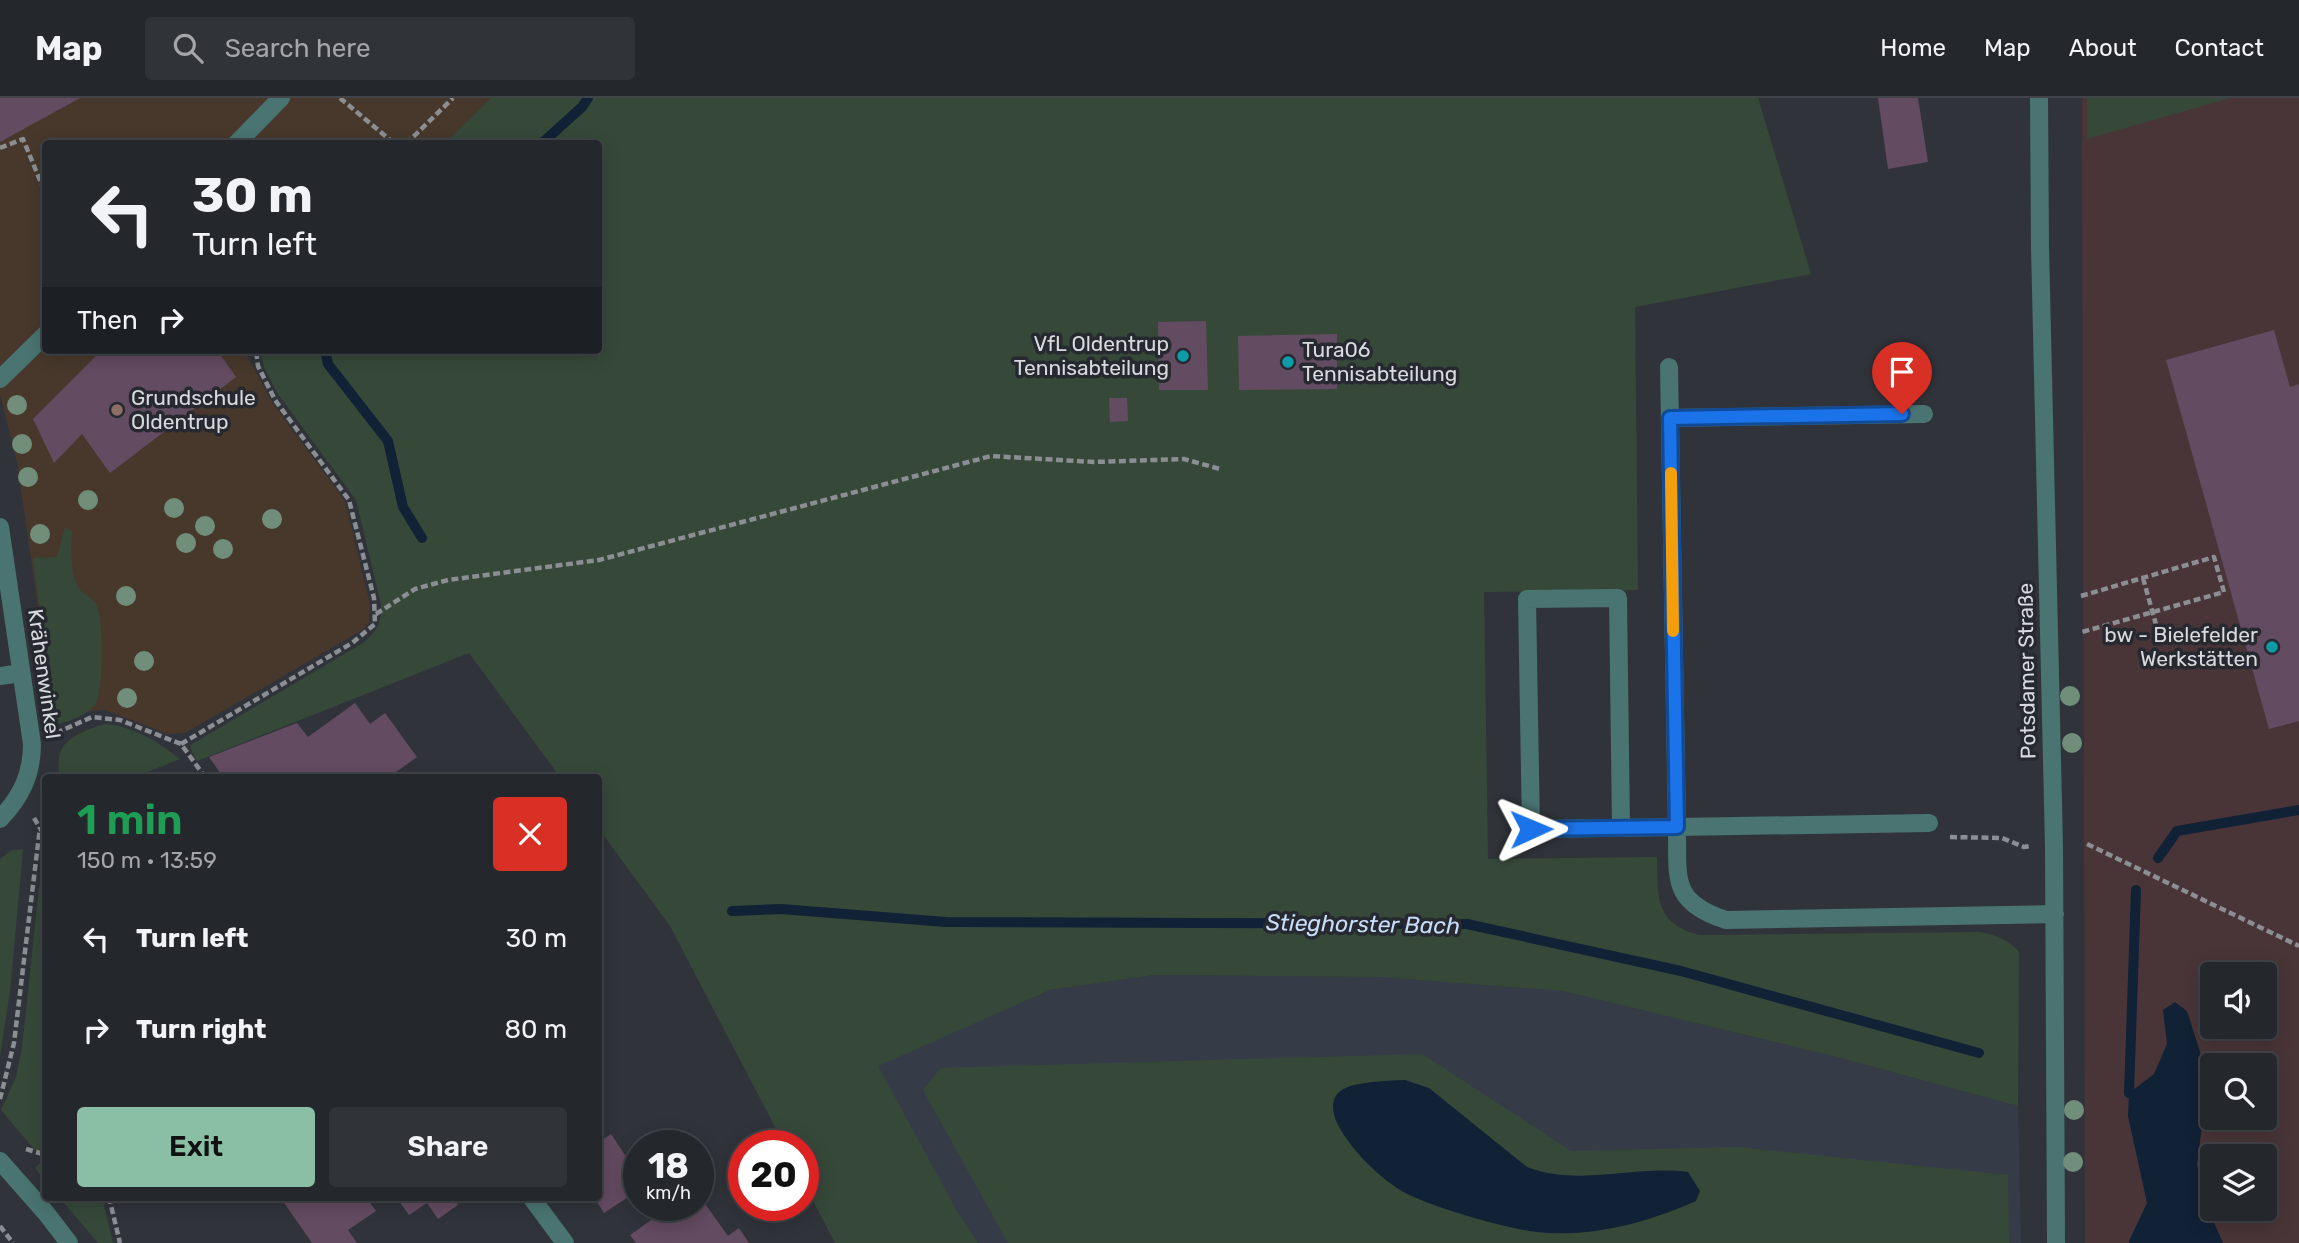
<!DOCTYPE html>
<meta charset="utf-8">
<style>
:root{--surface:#24272c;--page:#303338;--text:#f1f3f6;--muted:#a3a5a9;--line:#414448;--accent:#8abfa5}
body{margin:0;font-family:Rubik,sans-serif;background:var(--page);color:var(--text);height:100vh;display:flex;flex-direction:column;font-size:26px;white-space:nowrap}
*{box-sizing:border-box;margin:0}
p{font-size:23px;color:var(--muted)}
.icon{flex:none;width:38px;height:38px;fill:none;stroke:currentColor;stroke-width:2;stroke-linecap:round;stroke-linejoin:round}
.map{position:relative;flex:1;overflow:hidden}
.details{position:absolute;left:42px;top:676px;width:560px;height:427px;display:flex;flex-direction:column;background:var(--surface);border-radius:7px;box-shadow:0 4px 18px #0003,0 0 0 2px var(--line)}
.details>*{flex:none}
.banner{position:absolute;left:42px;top:42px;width:560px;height:214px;border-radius:7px;box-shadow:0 4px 18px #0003,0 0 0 2px var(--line);background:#24272c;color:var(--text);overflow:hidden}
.tools{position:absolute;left:2200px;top:864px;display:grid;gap:14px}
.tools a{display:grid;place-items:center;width:77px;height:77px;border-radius:7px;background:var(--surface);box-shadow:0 4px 18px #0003,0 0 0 2px var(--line);font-size:35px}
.speed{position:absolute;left:623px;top:1032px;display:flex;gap:14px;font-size:35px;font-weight:700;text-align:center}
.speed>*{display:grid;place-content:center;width:91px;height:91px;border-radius:50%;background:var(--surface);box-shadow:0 4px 18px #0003,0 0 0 2px var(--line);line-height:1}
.speed small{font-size:18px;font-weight:400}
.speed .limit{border:10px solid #d22;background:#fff;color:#111}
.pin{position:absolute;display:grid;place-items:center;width:60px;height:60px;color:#fff;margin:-72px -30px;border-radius:50% 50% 50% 0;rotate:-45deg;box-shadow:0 0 7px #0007}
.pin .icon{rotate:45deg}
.me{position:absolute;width:77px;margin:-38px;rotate:89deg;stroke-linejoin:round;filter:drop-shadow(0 0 5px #0008)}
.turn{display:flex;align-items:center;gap:24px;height:147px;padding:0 35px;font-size:32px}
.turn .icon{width:91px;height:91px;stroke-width:2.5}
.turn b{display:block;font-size:49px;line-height:60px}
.then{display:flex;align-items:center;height:66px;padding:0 35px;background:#0003;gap:14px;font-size:26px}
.round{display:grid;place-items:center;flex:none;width:74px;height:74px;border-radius:7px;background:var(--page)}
.summary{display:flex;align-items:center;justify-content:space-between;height:119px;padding:0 35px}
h1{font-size:42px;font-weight:600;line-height:52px;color:#1e9e55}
.button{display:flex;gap:14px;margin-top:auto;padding:14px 35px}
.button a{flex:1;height:80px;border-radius:7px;background:var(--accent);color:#111;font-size:28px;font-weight:600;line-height:80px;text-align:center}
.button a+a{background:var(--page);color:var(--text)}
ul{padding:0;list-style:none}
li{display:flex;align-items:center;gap:21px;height:91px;padding:0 35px}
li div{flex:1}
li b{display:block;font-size:26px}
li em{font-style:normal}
header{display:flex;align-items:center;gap:42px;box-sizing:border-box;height:98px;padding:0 35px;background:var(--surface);border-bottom:2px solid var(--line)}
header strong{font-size:33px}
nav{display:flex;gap:38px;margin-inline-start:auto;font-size:24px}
.search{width:490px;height:63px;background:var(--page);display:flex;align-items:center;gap:18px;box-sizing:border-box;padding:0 24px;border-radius:7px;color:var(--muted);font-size:26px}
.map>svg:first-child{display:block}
.built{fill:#353c48}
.industrial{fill:#493538;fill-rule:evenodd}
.education{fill:#47382b}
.green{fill:#364939}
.water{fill:#112136}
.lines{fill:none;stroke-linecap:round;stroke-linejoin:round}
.stream{stroke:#112136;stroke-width:10}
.building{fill:#634b61}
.path{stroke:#8b8e93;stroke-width:4.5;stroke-dasharray:7 3.5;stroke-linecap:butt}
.minor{stroke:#497471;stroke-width:18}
.tree{fill:#718e7a}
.route-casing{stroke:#114b97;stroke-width:18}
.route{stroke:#1a73e8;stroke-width:12}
.slow{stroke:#f59e0b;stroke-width:12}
.culture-dot{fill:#0f9aa8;stroke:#262a30;stroke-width:2.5}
.education-dot{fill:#8d6e63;stroke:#262a30;stroke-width:2.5}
.labels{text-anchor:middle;stroke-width:7;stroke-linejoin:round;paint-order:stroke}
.poi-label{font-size:21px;fill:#d8dade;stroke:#262a30;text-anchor:end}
.street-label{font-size:21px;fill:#d8dade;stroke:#262a30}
.water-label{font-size:23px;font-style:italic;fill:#c8ddfa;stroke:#262a30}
</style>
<header>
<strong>Map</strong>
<div class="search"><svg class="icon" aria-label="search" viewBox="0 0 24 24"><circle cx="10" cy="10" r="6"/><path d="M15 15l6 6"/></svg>Search here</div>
<nav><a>Home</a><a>Map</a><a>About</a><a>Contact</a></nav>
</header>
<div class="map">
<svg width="2299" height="1145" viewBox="0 0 2299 1145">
<rect width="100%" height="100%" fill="#30343a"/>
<path class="built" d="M1154 877 1381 879 1563 893 1841 960 2018 1008 2021 1145H978L956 1111 877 968 1050 892Z"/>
<path class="industrial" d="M2082 0H2299V1145H2085ZM2212 877H2264V929H2212ZM2212 968H2264V1020H2212ZM2212 1059H2264V1111H2212Z"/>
<path class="education" d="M0 0H491L445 45 46 46V252H244L272 304 345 403 370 506 369 524 364 531 185 635 168 636 105 612 89 613 55 626 17 364 0 297Z"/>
<path class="green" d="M491 0H1758L1811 176 1635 209 1638 492 1484 494 1488 761 1657 759C1658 798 1654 825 1699 837L1981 834C1997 838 2008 841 2019 854L2018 1008 1841 960 1563 893 1381 879 1154 877 1050 892 878 968 956 1111 978 1145H835L803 1083V1048H785L670 828 599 731 598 679H560L469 555 197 663 190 650 192 646 363 545C378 533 381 525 381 506L356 402 278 296 264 269 260 252H598V46L445 45Z
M2087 0H2230L2087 41Z
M65 429 72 433C71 451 70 469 77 487 80 495 91 498 96 506 104 520 103 587 97 603 92 615 68 625 55 626L33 460 57 459Z
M104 626C133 628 157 643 180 661L135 679H59C59 673 58 667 59 661 61 639 87 632 104 626Z
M23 751 10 893 0 958V761L12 752Z
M45 774H46L45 1083 35 1070 43 1062 1 1012 16 979 22 950 39 790 42 775Z
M1422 956 1571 1053 1737 1049 2008 1077 2009 1145H1008L923 992 941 970Z
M59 1099H102L113 1145H98Z"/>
<path class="water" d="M2175 904 2187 913 2201 957 2204 1012 2197 1067 2207 1109 2223 1145H2129V1143L2147 1105 2128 1018 2129 995 2154 976 2167 946 2163 912Z
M1405 982 1429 990 1527 1069C1579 1089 1635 1067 1688 1074L1700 1093 1696 1103C1646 1125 1591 1140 1536 1134 1505 1130 1417 1106 1394 1088 1373 1073 1349 1049 1337 1025 1333 1016 1330 1003 1338 995 1350 983 1387 983 1405 982Z"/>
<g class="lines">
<path class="stream" d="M541 46 582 9 588 0
M325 252 328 266 388 343 403 409 422 440
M2158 760 2177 733 2299 712
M732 813 781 811 946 824 1467 826 1681 873 1979 955
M2129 995 2136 792"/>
</g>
<path class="building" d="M0 0H80L0 44Z
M1878 0H1918L1928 64 1888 71Z
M1206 223 1208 292H1159L1158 224Z
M2274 232 2290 289 2299 286V623L2269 631 2166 262Z
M1337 236V291L1239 292 1238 238Z
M102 252H217L236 279 110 375 82 336 54 365 33 321Z
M1109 300H1127L1128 323 1110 324Z
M355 605 370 626 385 615 417 659 389 679H306L304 676 300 679H223L209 659 297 625 308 639Z
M611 1036 639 1078V1092L604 1115 594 1099H598V1045Z
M698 1096 728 1138 739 1130 749 1145H636L630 1137 671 1108H698Z
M280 1099H366L376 1113 348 1132 357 1145H312Z
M396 1099H453L458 1107 438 1121 427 1105 409 1117Z"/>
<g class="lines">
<path class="path" d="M340 0 395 46
M406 46 453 0
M0 50 23 41 46 97
M2143 480 2160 541
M2081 498 2214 459 2224 494 2082 534
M376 516 415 491 448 482 599 462 991 358 1094 364 1184 361 1220 371
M56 635 92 619 120 622 181 646 205 679
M181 646 352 545 375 526 374 500 349 402 275 302 258 268 256 252
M34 720 46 740
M1950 739 2002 740 2024 749 2030 748
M2087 746 2299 848
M0 1001 14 945 40 729
M26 1051 46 1057
M109 1099 120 1145
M0 1128 13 1145"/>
<path class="minor" d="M2039 0 2040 149 2054 748 2056 1145
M236 46 281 0
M0 281 46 236
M1670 320 1924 316
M0 429 32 646C32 677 21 699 0 721
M0 578 21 575
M1929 725 1677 729C1678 780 1670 804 1726 822L2055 816
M1621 729 1618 500 1527 501 1531 731 1677 729 1669 269
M0 1063 46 1115 69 1145
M531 1099 565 1145"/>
</g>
<g class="tree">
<circle cx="17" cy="307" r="10"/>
<circle cx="22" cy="346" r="10"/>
<circle cx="28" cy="379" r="10"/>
<circle cx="88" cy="402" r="10"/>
<circle cx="174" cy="410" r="10"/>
<circle cx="272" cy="421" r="10"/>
<circle cx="205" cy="428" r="10"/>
<circle cx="40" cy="436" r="10"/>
<circle cx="186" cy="445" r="10"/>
<circle cx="223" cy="451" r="10"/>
<circle cx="126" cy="498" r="10"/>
<circle cx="144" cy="563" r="10"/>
<circle cx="2070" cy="598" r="10"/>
<circle cx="127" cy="600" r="10"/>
<circle cx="2072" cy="645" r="10"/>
<circle cx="2074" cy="1012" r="10"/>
<circle cx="2073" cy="1064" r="10"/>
</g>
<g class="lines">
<defs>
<path id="route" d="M1531 731 1677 729 1670 320 1902 316"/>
</defs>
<use href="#route" class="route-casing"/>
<use href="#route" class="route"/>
<path class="slow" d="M1671 375 1673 533"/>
</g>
<g class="culture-dot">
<circle cx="1183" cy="258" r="7"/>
<circle cx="1288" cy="264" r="7"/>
<circle cx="2272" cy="549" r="7"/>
</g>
<circle class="education-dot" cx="117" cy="312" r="7"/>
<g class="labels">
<g class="poi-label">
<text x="1169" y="253">VfL Oldentrup<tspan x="1169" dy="24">Tennisabteilung</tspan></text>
<text x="1302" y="259" text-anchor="start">Tura06<tspan x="1302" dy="24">Tennisabteilung</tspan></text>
<text x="131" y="307" text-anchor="start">Grundschule<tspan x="131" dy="24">Oldentrup</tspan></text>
<text x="2258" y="544">bw - Bielefelder<tspan x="2258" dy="24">Werkstätten</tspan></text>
</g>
<g class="street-label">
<text transform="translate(2027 573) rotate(-91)" y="7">Potsdamer Straße</text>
<text transform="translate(44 576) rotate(82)" y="7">Krähenwinkel</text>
</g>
<g class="water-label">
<text transform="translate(1363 826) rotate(1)" y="8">Stieghorster Bach</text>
</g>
</g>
</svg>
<div class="tools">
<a><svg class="icon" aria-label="sound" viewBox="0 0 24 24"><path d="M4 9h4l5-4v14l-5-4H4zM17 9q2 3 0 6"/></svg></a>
<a><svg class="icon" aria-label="search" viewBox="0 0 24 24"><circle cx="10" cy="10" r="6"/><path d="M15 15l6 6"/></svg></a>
<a><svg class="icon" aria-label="layers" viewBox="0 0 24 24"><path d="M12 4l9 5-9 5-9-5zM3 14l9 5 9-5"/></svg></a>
</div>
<div class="speed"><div>18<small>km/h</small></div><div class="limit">20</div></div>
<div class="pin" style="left:1902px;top:316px;background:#d93025"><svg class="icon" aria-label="arrive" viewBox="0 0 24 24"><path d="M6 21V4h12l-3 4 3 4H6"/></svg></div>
<svg class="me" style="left:1531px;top:731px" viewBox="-20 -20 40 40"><path d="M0-17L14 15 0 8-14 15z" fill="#1a73e8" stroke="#fff" stroke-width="4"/></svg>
<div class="banner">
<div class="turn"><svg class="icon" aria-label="left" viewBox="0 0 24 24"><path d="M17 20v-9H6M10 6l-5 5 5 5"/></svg><div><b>30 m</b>Turn left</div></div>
<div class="then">Then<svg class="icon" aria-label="right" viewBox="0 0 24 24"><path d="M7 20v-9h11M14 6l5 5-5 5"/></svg></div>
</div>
<section class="details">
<div class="summary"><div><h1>1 min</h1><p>150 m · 13:59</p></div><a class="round" style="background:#d93025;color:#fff"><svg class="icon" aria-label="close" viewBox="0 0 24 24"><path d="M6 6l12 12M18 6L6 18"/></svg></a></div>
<ul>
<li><svg class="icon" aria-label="left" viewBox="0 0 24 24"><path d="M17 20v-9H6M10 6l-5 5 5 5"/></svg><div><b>Turn left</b></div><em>30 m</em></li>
<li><svg class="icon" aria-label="right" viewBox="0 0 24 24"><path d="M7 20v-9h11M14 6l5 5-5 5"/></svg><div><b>Turn right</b></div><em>80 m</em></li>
</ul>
<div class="button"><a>Exit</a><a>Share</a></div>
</section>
</div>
